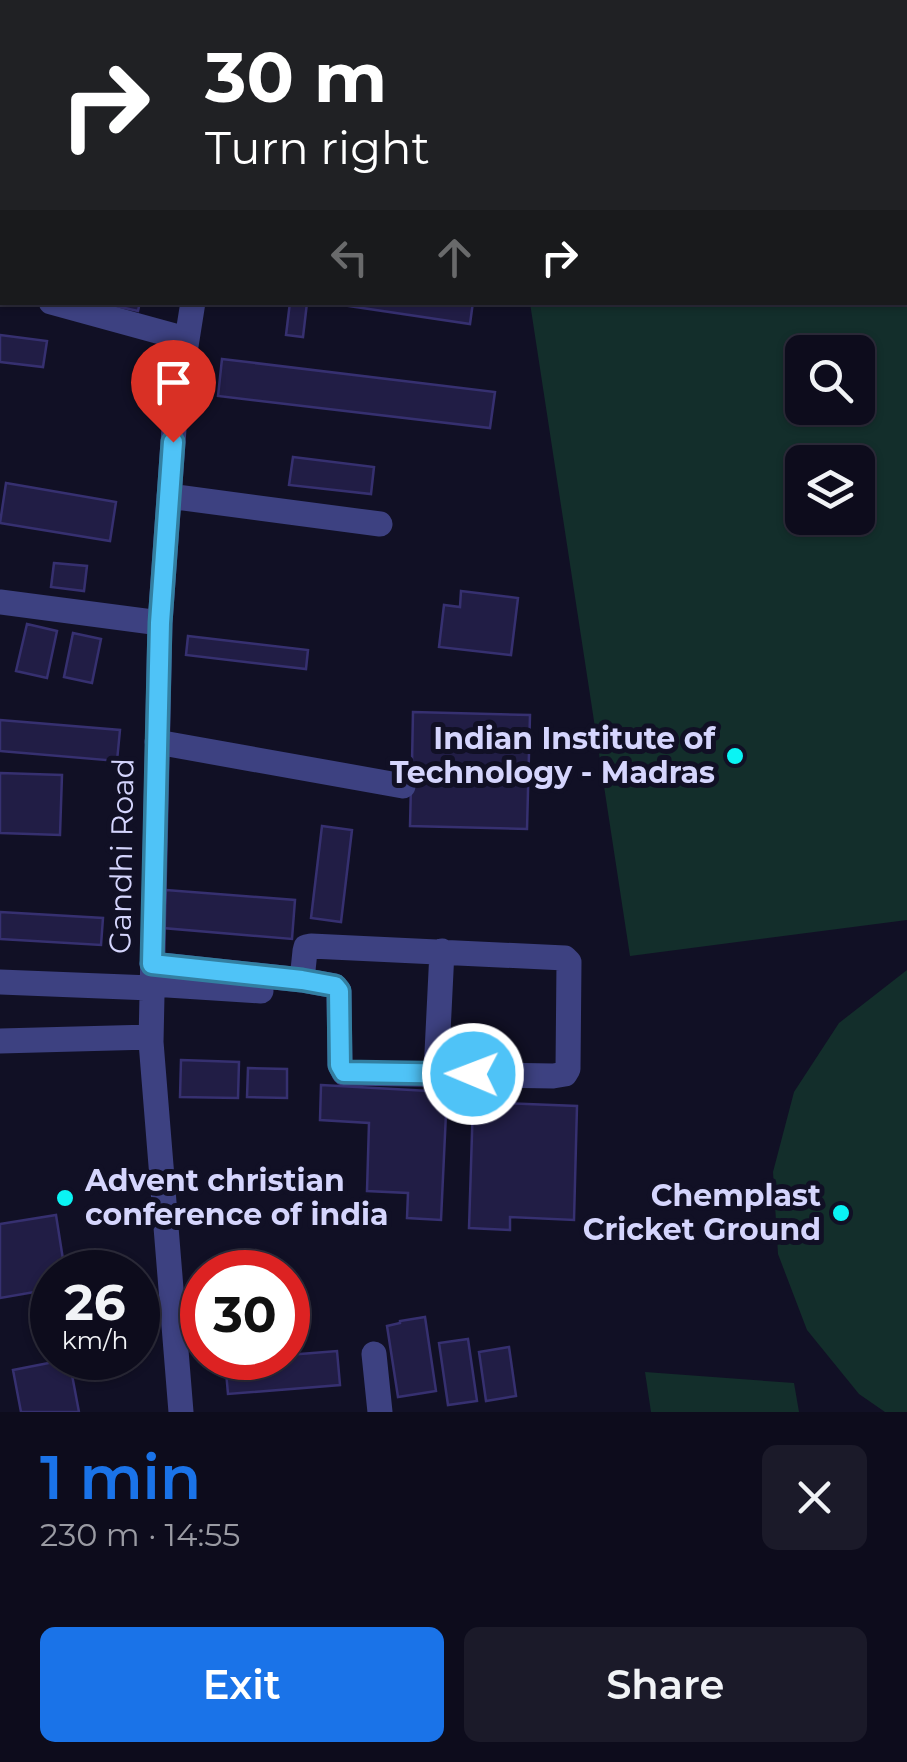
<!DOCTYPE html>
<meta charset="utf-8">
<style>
:root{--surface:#0d0c1c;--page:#1b1a29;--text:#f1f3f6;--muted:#9a9ba3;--line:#2d2c3b;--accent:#1a73e8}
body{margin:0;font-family:Montserrat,sans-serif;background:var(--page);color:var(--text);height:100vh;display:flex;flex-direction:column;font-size:38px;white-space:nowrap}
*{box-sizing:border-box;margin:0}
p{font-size:32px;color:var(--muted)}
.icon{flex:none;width:55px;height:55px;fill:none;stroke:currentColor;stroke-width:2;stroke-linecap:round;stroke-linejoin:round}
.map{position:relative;height:1412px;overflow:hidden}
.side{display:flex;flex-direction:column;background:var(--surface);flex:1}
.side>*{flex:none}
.top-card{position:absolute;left:0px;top:0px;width:908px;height:305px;box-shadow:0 2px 8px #0004,0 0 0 2px var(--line);background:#202124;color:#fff;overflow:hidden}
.tools{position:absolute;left:785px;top:335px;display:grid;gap:20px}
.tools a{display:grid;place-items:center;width:90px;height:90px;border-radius:15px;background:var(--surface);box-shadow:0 2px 8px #0004,0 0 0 2px var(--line);font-size:50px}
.speed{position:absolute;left:30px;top:1250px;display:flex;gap:20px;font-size:50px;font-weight:700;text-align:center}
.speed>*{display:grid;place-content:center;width:130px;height:130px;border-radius:50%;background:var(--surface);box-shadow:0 2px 8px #0004,0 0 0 2px var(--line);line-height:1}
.speed small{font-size:25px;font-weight:400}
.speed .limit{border:15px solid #d22;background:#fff;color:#111}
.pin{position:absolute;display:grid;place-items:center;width:85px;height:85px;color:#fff;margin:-102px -42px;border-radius:50% 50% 50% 0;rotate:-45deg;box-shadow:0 0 10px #0007}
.pin .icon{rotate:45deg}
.me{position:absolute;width:110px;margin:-55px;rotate:271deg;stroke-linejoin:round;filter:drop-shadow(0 0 8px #0008)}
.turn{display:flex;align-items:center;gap:35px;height:210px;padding:0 40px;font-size:45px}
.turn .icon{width:130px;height:130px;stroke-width:2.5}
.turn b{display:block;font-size:70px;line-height:85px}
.lanes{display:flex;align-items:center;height:95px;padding:0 40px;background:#0003;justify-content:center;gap:50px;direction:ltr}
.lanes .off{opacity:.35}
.round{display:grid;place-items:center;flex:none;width:105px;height:105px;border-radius:15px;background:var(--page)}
.headline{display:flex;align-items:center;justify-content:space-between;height:170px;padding:0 40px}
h1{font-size:60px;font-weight:600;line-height:75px;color:var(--accent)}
.primary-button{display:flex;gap:20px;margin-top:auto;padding:20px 40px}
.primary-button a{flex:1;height:115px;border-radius:15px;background:var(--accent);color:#fff;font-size:40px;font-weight:600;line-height:115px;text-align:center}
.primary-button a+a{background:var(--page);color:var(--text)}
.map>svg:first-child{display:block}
.green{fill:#132e2b;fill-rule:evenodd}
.building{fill:#211d45;stroke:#363070;stroke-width:2.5}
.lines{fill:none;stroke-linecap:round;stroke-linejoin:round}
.minor{stroke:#3d4181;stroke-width:25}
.route-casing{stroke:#337fa1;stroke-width:25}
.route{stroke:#4fc3f7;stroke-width:18}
.poi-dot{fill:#0af4f4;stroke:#111025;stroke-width:4}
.labels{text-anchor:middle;stroke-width:10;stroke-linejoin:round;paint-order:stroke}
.poi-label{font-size:30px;font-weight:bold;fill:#d5d5fd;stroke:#111025;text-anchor:end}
.street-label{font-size:30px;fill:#d5d5fd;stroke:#111025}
</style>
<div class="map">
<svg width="907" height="1412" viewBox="0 0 907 1412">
<rect width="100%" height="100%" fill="#111025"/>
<path class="green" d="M905 188H907V920L630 956 530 303 905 302ZM802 352H858V408H802ZM802 462H858V518H802Z
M907 970V1412H885L859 1394 807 1330 778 1254 773 1172 794 1092 839 1023Z
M645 1372 794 1383 799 1412H651Z"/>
<path class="building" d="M17 0H56V2H17Z
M98 302H140L138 311Z
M290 302 307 303 303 337 286 335Z
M322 302H473L470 324Z
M0 335 47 341 43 367 0 362Z
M222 359 495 392 490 428 218 396Z
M293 457 374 467 371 494 289 485Z
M6 483 116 502 110 541 0 523Z
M54 563 87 566 84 591 51 587Z
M461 591 518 598 511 655 439 647 444 605 460 607Z
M27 624 57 631 47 678 16 671Z
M73 633 101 639 92 683 64 677Z
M188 636 308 650 306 669 186 655Z
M413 712 530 715 527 829 410 826 411 785H416L417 763H412Z
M0 720 120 730 117 761 0 751Z
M0 773 62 775 60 835 0 833Z
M322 826 352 830 341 922 311 918Z
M166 890 295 900 292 939 163 928Z
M0 912 103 918 101 945 0 939Z
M181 1060 239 1062 238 1098 180 1097Z
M248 1068 287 1069V1098L247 1097Z
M321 1085 447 1092 441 1220 407 1218 408 1193 367 1191 369 1123 320 1120Z
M473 1102 577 1106 574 1220 510 1217V1230L469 1228Z
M56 1215 65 1272H52V1289L0 1298V1224Z
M425 1317 436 1391 398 1397 387 1326 400 1323V1321Z
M468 1339 477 1401 448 1405 439 1343Z
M509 1347 516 1396 486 1401 479 1352Z
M337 1351 340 1385 228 1394 225 1360 288 1358V1355Z
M69 1359 79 1412H21L13 1370Z"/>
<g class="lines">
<path class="minor" d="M239 2 240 0
M874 2V0
M905 27 907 19
M0 289 2 290
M51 302 186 339
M169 496 380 524
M0 602 160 623
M157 742 403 786
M152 964 302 980 335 986 339 991 340 1065 344 1073 553 1076 565 1074 568 1069 569 962 565 958 311 946 306 947 305 951 302 980
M0 982 151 988
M152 984 261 991
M0 1041 151 1037
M436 1073 442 951
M374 1354 380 1412
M181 1412 151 1042 160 623 175 415 193 302"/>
</g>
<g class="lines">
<defs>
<path id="route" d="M173 442 160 623 152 964 302 980 335 986 339 991 340 1065 344 1072 473 1074"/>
</defs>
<use href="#route" class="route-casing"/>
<use href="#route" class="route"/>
</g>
<g class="poi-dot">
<circle cx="735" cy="756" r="10"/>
<circle cx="65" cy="1198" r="10"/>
<circle cx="841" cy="1213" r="10"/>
</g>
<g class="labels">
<g class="poi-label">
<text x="715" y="749">Indian Institute of<tspan x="715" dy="34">Technology - Madras</tspan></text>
<text x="85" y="1191" text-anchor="start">Advent christian<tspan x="85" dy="34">conference of india</tspan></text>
<text x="821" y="1206">Chemplast<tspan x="821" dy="34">Cricket Ground</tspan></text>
</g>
<g class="street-label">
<text transform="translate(122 856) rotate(-89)" y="10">Gandhi Road</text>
</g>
</g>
</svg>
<div class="tools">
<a><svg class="icon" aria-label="search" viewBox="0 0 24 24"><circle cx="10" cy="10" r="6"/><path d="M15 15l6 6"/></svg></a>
<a><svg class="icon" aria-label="layers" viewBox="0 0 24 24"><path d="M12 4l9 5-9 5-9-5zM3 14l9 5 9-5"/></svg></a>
</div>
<div class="speed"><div>26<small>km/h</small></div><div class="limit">30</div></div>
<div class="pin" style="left:173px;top:442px;background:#d93025"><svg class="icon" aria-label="arrive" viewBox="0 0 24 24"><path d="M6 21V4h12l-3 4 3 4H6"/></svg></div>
<svg class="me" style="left:473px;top:1074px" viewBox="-20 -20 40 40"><circle r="17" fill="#4fc3f7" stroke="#fff" stroke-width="3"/><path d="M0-11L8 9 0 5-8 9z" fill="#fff"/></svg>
<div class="top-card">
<div class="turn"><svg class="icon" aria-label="right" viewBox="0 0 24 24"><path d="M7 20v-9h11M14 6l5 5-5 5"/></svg><div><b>30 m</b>Turn right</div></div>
<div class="lanes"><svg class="icon off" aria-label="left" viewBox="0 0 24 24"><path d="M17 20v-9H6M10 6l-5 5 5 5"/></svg><svg class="icon off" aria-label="ahead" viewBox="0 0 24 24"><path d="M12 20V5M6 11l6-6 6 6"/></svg><svg class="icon" aria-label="right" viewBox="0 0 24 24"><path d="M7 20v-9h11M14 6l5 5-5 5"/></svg></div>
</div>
</div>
<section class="side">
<div class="headline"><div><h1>1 min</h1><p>230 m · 14:55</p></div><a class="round"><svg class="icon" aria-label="close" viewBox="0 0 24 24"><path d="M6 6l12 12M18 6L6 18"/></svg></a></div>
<div class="primary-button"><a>Exit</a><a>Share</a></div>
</section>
